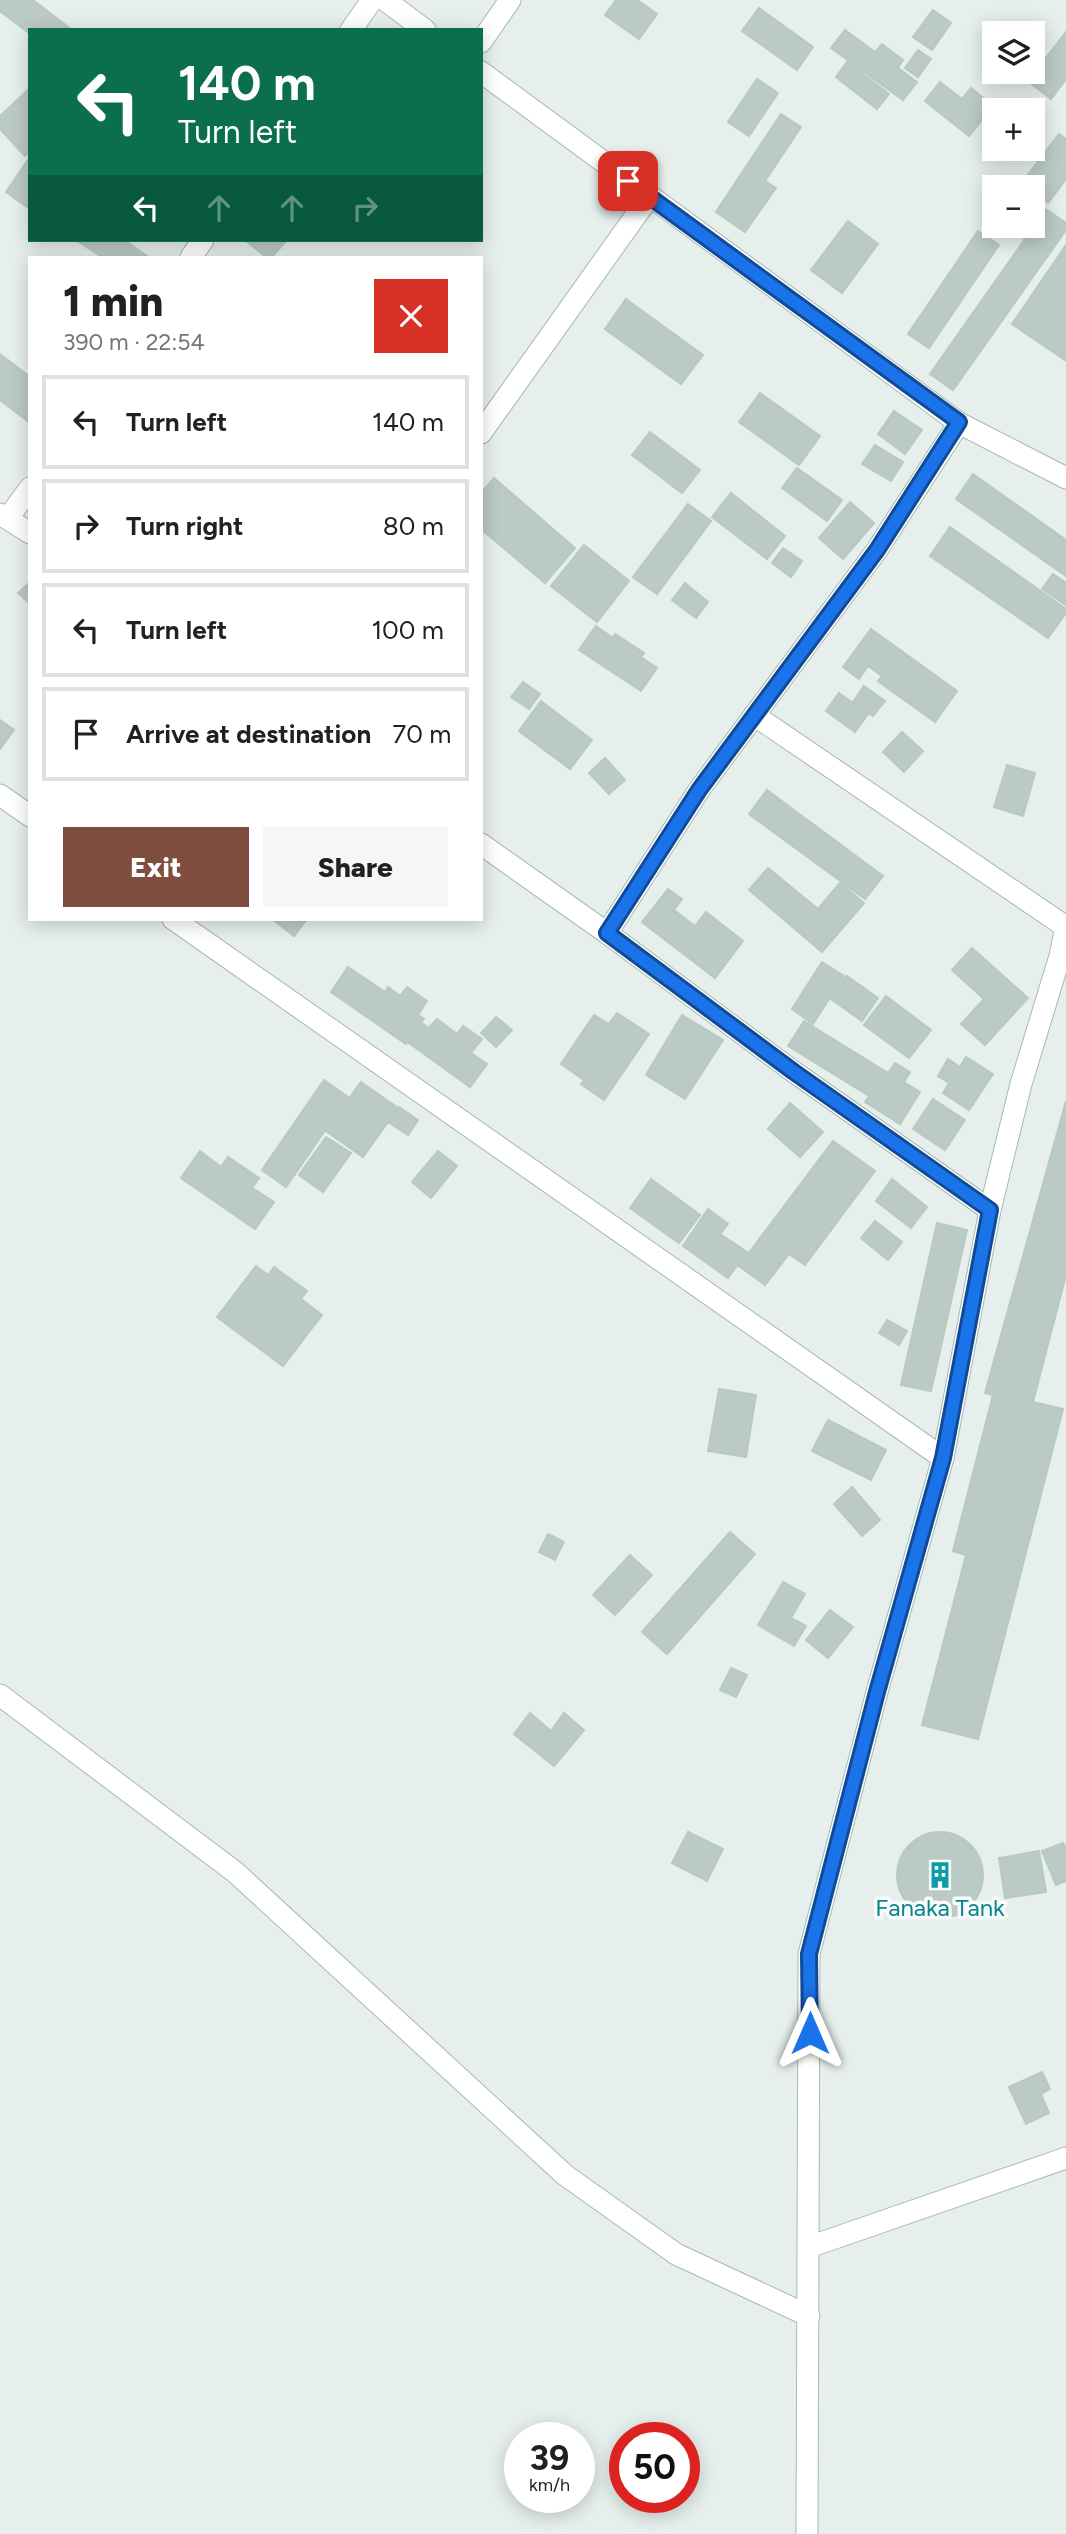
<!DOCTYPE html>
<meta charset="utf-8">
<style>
:root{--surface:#fff;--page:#f6f6f6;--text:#202124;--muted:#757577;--line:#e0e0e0;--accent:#7f4e3f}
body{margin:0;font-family:Figtree,sans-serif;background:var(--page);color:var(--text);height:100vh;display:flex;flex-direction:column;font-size:26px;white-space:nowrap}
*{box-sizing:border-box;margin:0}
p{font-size:23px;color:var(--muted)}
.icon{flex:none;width:38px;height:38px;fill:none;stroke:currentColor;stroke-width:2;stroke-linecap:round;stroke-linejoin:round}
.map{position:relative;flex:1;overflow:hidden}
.details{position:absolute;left:28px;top:256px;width:455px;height:665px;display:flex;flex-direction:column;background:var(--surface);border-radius:0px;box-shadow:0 4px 18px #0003}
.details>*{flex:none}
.hud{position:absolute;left:28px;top:28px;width:455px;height:214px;border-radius:0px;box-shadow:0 4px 18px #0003;background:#0b6e4f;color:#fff;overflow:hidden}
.fabs{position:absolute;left:982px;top:21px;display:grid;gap:14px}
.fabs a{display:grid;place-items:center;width:63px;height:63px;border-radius:0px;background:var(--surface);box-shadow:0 4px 18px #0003;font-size:35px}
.speed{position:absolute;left:504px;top:2422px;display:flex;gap:14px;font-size:35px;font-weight:700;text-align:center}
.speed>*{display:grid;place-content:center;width:91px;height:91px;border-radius:50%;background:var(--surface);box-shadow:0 4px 18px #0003;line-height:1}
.speed small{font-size:18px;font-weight:400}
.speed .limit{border:10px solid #d22;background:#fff;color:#111}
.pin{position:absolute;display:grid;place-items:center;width:60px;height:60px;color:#fff;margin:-30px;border-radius:14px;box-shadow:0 4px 10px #0006}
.me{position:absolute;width:77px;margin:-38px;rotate:0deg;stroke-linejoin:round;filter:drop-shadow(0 0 5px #0008)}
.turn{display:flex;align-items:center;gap:24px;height:147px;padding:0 35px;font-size:32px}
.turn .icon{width:91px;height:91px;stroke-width:2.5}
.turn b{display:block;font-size:49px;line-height:60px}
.lanes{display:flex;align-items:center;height:66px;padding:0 35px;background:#0003;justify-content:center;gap:35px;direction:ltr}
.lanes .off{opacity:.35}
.round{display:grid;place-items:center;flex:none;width:74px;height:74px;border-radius:0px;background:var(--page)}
.summary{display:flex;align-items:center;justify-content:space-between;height:119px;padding:0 35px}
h1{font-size:42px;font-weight:800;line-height:52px}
.primary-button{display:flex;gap:14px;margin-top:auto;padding:14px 35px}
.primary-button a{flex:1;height:80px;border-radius:0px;background:var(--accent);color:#fff;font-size:28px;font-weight:800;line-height:80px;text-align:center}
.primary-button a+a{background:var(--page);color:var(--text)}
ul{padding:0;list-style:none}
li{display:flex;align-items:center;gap:21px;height:94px;margin:0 14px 10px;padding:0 21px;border:4px solid var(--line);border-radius:0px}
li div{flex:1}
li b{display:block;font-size:26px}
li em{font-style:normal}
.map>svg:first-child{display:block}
.building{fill:#bbcac4;stroke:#b8c9c2;stroke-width:2}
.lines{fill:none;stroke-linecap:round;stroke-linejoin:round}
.street-casing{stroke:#a8b8b2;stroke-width:23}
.secondary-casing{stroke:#a4bbb3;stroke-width:23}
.street{stroke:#fff;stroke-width:21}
.secondary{stroke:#fff;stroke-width:21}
.route-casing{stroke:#114b97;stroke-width:18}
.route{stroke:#1a73e8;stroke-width:12}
.labels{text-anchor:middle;stroke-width:7;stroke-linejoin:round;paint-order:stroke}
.culture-label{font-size:24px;fill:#0d838f;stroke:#f7fbf9}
</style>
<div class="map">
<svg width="1066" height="2534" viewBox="0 0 1066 2534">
<rect width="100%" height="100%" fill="#e6efeb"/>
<path class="building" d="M1 0H33L72 30H30V34L0 11Z
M616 0H637L657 14 639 39 605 15Z
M759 8 813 47 797 70 742 31Z
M933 10 951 23 932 50 913 37Z
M845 30 875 52 882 44 903 60 898 68 917 82 903 100 831 48Z
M1066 32V79L1051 99 1028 81Z
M918 50 931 59 918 77 905 68Z
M847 62 889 94 877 109 836 77Z
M757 79 778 93 749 136 728 122Z
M940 82 962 99 971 88 993 106 969 136 925 101Z
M30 88V151L25 156 0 129V116Z
M781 114 801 127 765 181 776 188 745 232 716 212Z
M1059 134 1066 139V179L1048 203 1032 192V187H1026L1021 184Z
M30 157V209L6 192Z
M1032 200 1066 223V230L953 390 930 374 1025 239 1006 226H1032Z
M848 221 878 244 842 293 811 270Z
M978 231 999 245 929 348 908 334Z
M76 240H124L147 256 102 257Z
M245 240H287L272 257H266Z
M1066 245V358L1065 360 1012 324Z
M626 299 703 355 681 384 605 329Z
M0 354 30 377V423L0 400Z
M760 393 820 436 799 465 739 422Z
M894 411 922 430 905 454 878 434Z
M650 432 700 470 682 493 632 455Z
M875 445 903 462 891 481 862 464Z
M797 468 842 500 827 521 782 488Z
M973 474 1066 540V576L956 499Z
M494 478 575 548 545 583 481 529V493Z
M731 493 785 536 767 559 712 517Z
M850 502 874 523 843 559 819 538Z
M688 504 711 521 657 594 633 577Z
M950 527 1066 609V613L1048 638 930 556Z
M584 545 629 581 597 622 551 586Z
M783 548 802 561 791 577 772 563Z
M1053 574 1066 583V605L1042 589Z
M30 582V604L18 593Z
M685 583 708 602 696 618 672 600Z
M596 626 613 638 615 634 644 653 641 657 657 668 641 691 579 650Z
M871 629 957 691 935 722 878 681 882 676 868 666 859 679 843 667Z
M523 682 540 694 529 709 511 697Z
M864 686 885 701 873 716 853 702Z
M839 693 868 714 855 732 826 711Z
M541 701 592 740 570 769 519 731Z
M0 720 14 730 0 749Z
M902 732 923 751 904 772 883 752Z
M605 758 625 780 609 794 589 773Z
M1007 765 1035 773 1023 816 994 807Z
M767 790 883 876 865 899 749 814Z
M768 868 818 909 840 883 864 903 822 952 749 890Z
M668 889 682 899 674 910 695 926 706 912 743 941 715 978 642 922Z
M272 919H307L294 936Z
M972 948 1028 998 985 1045 961 1024 984 999 952 970Z
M822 962 844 976 813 1024 792 1009Z
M348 967 385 992 388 987 400 996 407 987 427 1001 418 1015 424 1019 406 1044 331 992Z
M847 976 878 998 862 1021 831 999Z
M886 996 931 1030 909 1058 864 1025Z
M617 1013 649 1034 604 1100 581 1084 584 1080 561 1064 594 1015 609 1024Z
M682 1015 723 1040 685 1099 646 1075Z
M496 1017 512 1030 496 1047 481 1033Z
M437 1019 457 1034 463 1026 482 1039 471 1053 487 1064 470 1087 409 1043 423 1024 429 1028Z
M804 1021 888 1073 895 1063 910 1072 904 1082 920 1092 900 1124 865 1102 869 1096 788 1046Z
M966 1057 993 1074 969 1110 943 1093 949 1083 938 1076 948 1059 960 1067Z
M324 1080 348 1097 286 1187 262 1170Z
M361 1082 398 1108 363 1157 326 1131Z
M933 1099 965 1120 945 1150 913 1129Z
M1066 1101V1275L1033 1402 1063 1409 978 1739 922 1725 966 1555 953 1551 993 1395 985 1393Z
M790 1103 823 1132 800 1157 768 1129Z
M399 1107 418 1120 408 1135 388 1122Z
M326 1137 351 1153 323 1192 299 1175Z
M833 1141 875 1171 805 1265 789 1254 765 1285 739 1266Z
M200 1151 221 1167 228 1157 259 1178 252 1188 274 1202 255 1229 181 1178Z
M438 1151 457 1166 431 1198 412 1182Z
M651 1179 700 1215 679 1243 630 1208Z
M892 1179 927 1207 911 1228 876 1201Z
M708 1209 728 1224 720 1234 747 1252 728 1278 683 1246Z
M875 1221 902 1242 888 1260 861 1238Z
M937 1223 967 1230 931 1391 901 1385Z
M256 1266 268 1275 274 1267 307 1291 301 1299 322 1315 283 1366 217 1317Z
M887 1320 907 1331 899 1345 879 1333Z
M719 1389 756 1395 746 1457 708 1451Z
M828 1420 886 1450 871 1480 812 1451Z
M852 1487 880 1520 862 1536 834 1504Z
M730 1532 755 1554 667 1654 642 1632Z
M548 1534 564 1542 555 1560 539 1552Z
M630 1555 652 1575 615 1615 593 1595Z
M783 1582 805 1594 791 1618 806 1626 794 1646 758 1625Z
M830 1610 853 1627 828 1658 806 1640Z
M731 1668 747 1675 736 1697 720 1690Z
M530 1713 551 1731 564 1713 584 1730 554 1766 514 1734Z
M688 1832 723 1849 707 1881 672 1863Z
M897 1875a43 43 0 1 1 86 0a43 43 0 1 1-86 0Z
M1063 1843 1066 1849V1881L1056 1885 1042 1851Z
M1039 1851 1046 1892 1005 1898 999 1858Z
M1042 2072 1050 2089 1041 2094 1049 2113 1026 2124 1009 2087Z"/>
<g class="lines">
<defs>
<path id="street" d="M385 0 425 30
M351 30 372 0
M481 42 510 0
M481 72 959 423 1066 478
M191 257 203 240
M481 433 649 197
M0 514 30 533
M8 518 30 488
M754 715 1066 927
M0 795 30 816
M481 844 607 933 794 1072 990 1210
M173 919 943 1458
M607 933 699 790 877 550 959 423
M0 1695 235 1872 565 2175 676 2254 809 2316
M809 2247 1066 2158"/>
<path id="secondary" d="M807 2534 809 1954 877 1692 943 1458 990 1210 1021 1084 1060 956 1066 927"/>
</defs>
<use href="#street" class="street-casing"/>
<use href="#secondary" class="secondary-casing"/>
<use href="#street" class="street"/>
<use href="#secondary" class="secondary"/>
</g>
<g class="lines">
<defs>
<path id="route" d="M628 181 959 422 877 550 699 790 607 933 794 1072 990 1210 943 1458 877 1692 809 1954 810 2033"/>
</defs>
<use href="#route" class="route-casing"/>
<use href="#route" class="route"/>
</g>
<defs>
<symbol id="building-bare" viewBox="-9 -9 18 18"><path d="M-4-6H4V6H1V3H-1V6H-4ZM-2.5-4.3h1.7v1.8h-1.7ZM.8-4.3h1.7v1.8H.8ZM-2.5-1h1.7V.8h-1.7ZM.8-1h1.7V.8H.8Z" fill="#0f9aa8" stroke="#f7fbf9" stroke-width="2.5" paint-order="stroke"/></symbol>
</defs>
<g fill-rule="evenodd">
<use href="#building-bare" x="921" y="1856" width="38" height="38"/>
</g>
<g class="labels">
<g class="culture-label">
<text x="940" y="1916">Fanaka Tank</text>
</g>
</g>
</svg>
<div class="fabs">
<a><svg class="icon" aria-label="layers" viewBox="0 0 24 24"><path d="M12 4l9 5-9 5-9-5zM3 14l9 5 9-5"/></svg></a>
<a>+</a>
<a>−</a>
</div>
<div class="speed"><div>39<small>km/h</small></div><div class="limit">50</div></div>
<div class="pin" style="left:628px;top:181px;background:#d93025"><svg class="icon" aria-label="arrive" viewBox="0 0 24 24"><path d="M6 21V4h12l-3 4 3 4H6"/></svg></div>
<svg class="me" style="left:810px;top:2033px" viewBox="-20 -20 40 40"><path d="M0-17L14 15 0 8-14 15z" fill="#1a73e8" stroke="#fff" stroke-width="4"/></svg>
<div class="hud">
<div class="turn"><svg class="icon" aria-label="left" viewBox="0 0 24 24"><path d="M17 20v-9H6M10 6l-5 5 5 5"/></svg><div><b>140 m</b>Turn left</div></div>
<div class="lanes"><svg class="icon" aria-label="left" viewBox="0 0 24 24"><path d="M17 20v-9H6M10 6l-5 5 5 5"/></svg><svg class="icon off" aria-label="ahead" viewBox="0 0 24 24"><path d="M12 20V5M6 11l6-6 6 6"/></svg><svg class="icon off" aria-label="ahead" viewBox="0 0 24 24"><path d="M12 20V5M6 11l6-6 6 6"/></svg><svg class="icon off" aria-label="right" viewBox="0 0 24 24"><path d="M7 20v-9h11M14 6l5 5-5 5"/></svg></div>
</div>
<section class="details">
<div class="summary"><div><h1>1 min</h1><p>390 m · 22:54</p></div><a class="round" style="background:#d93025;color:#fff"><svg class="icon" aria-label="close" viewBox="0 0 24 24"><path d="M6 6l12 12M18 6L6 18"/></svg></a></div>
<ul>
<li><svg class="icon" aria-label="left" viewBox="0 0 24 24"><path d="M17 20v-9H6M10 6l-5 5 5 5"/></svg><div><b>Turn left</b></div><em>140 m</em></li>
<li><svg class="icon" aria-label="right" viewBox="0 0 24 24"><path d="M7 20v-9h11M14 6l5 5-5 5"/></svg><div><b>Turn right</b></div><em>80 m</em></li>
<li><svg class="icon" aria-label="left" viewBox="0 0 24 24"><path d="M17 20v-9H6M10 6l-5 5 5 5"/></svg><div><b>Turn left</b></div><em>100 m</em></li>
<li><svg class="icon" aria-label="arrive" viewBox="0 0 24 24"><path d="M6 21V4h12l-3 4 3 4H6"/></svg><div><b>Arrive at destination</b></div><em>70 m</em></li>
</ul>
<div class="primary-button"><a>Exit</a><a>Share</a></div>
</section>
</div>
